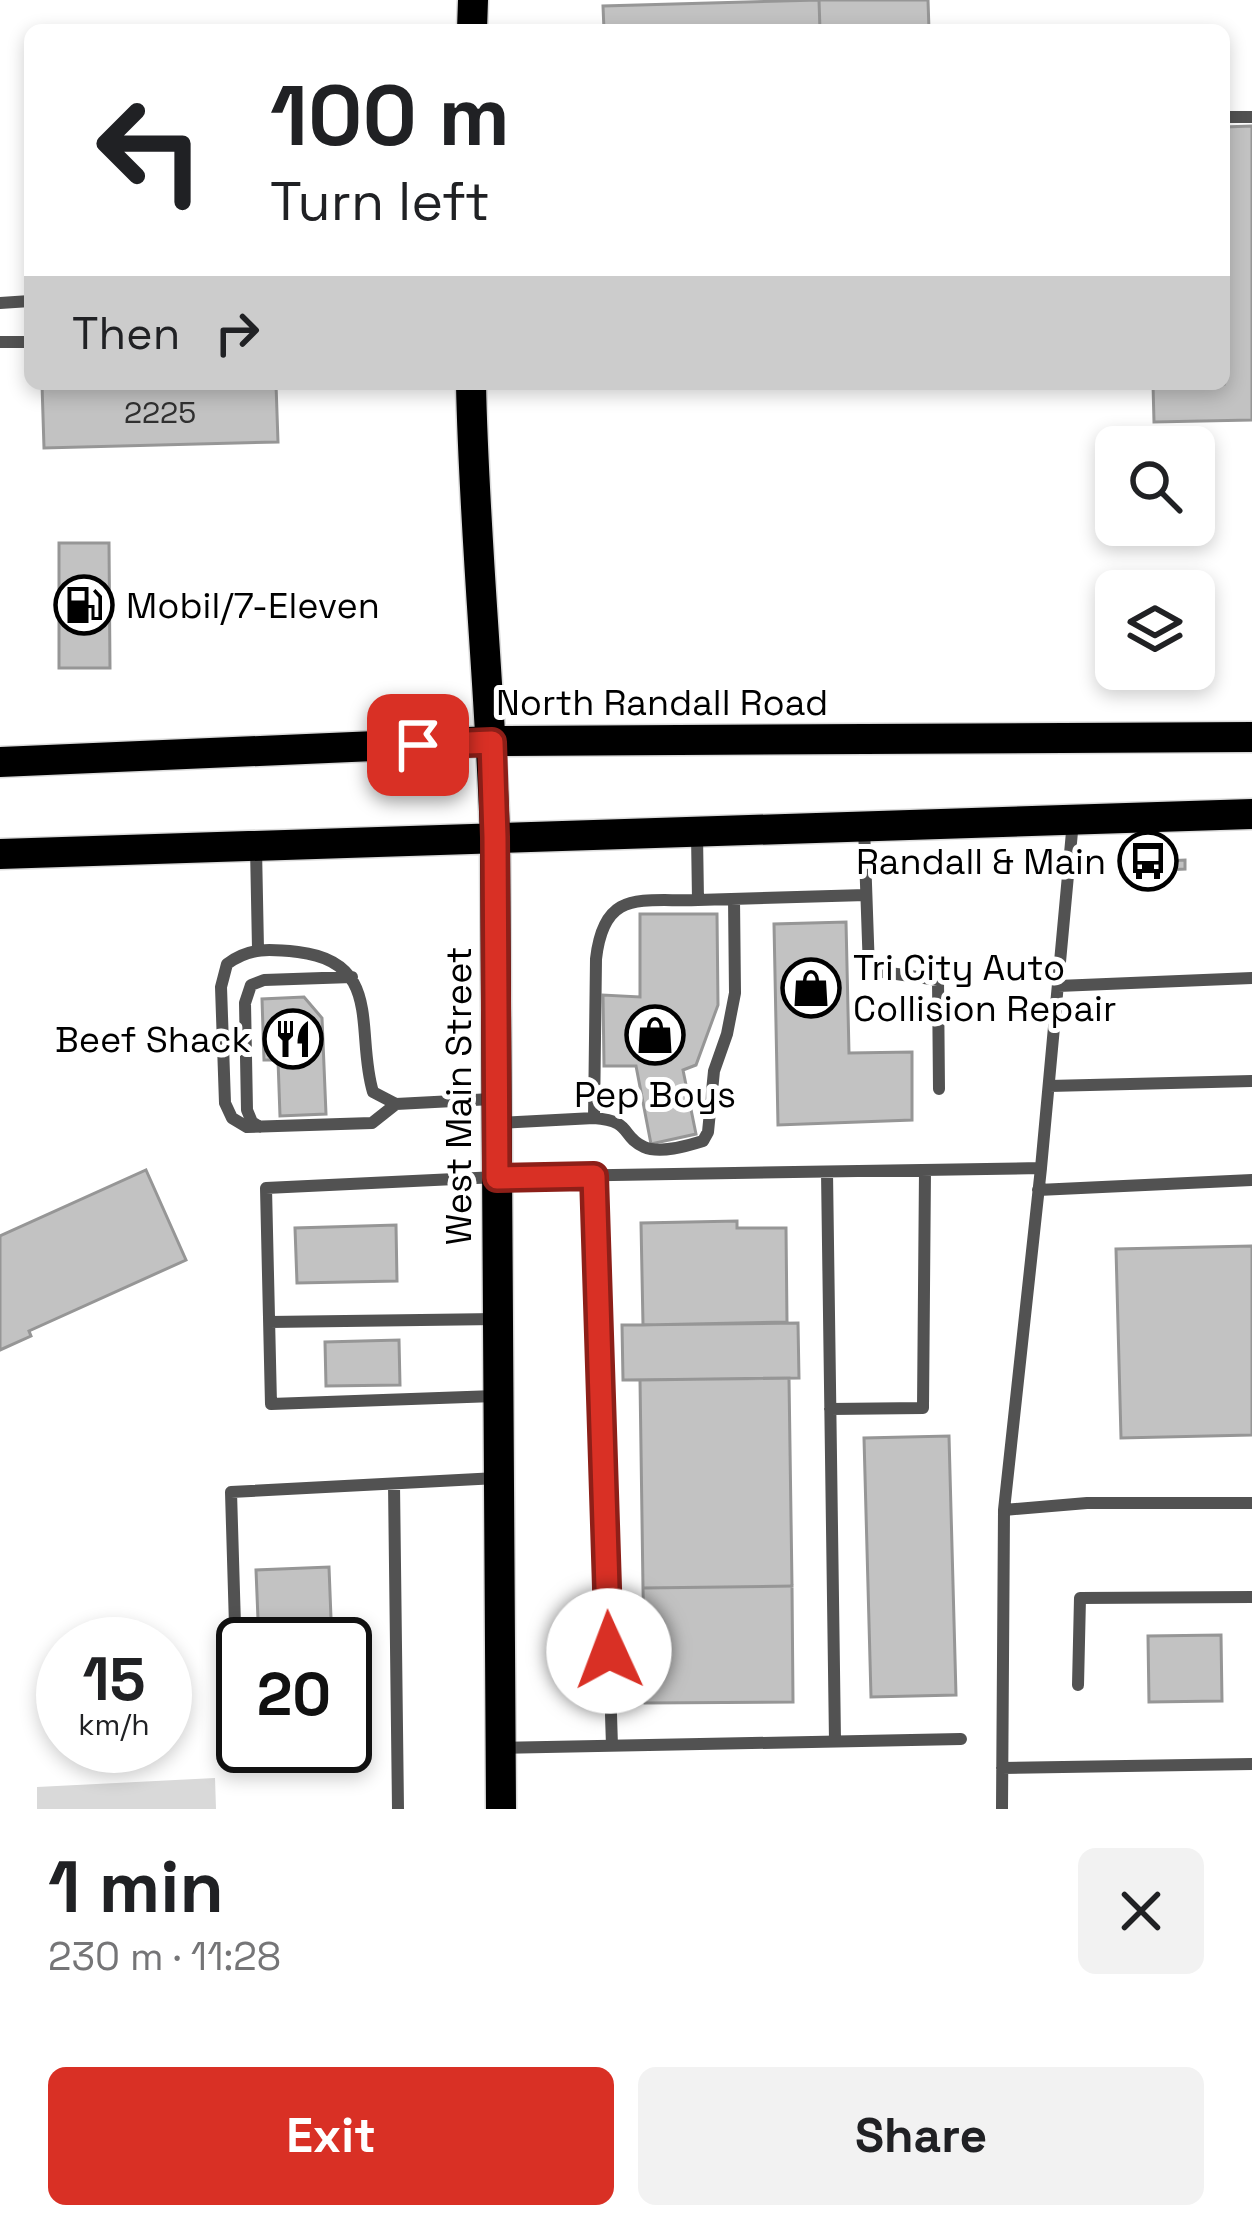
<!DOCTYPE html>
<meta charset="utf-8">
<style>
:root{--surface:#fff;--page:#f2f2f2;--text:#202124;--muted:#757577;--accent:#d93025}
body{margin:0;font-family:"Space Grotesk",sans-serif;background:var(--page);color:var(--text);height:100vh;display:flex;flex-direction:column;font-size:45px;white-space:nowrap}
*{box-sizing:border-box;margin:0}
p{font-size:39px;color:var(--muted)}
.icon{flex:none;width:66px;height:66px;fill:none;stroke:currentColor;stroke-width:2;stroke-linecap:round;stroke-linejoin:round}
.map{position:relative;height:1809px;overflow:hidden}
.side{display:flex;flex-direction:column;background:var(--surface);flex:1}
.side>*{flex:none}
.banner{position:absolute;left:24px;top:24px;width:1206px;height:366px;border-radius:18px;box-shadow:0 6px 18px #0003;background:#fff;color:var(--text);overflow:hidden}
.controls{position:absolute;left:1095px;top:426px;display:grid;gap:24px}
.controls a{display:grid;place-items:center;width:120px;height:120px;border-radius:18px;background:var(--surface);box-shadow:0 6px 18px #0003;font-size:60px}
.speed{position:absolute;left:36px;top:1617px;display:flex;gap:24px;font-size:60px;font-weight:700;text-align:center}
.speed>*{display:grid;place-content:center;width:156px;height:156px;border-radius:50%;background:var(--surface);box-shadow:0 6px 18px #0003;line-height:1}
.speed small{font-size:30px;font-weight:400}
.speed .limit{border:6px solid #111;border-radius:18px;background:#fff;color:#111}
.pin{position:absolute;display:grid;place-items:center;width:102px;height:102px;color:#fff;margin:-51px;border-radius:24px;box-shadow:0 6px 18px #0006}
.me{position:absolute;width:132px;margin:-66px;rotate:358deg;stroke-linejoin:round;filter:drop-shadow(0 0 9px #0008)}
.turn{display:flex;align-items:center;gap:42px;height:252px;padding:0 48px;font-size:54px}
.turn .icon{width:156px;height:156px;stroke-width:2.5}
.turn b{display:block;font-size:84px;line-height:102px}
.then{display:flex;align-items:center;height:114px;padding:0 48px;background:#0003;gap:24px;font-size:45px}
.round{display:grid;place-items:center;flex:none;width:126px;height:126px;border-radius:18px;background:var(--page)}
.overview{display:flex;align-items:center;justify-content:space-between;height:204px;padding:0 48px}
h1{font-size:72px;font-weight:700;line-height:90px}
.action{display:flex;gap:24px;margin-top:auto;padding:24px 48px}
.action a{flex:1;height:138px;border-radius:18px;background:var(--accent);color:#fff;font-size:48px;font-weight:700;line-height:138px;text-align:center}
.action a+a{background:var(--page);color:var(--text)}
.map>svg:first-child{display:block}
.green{fill:#d9d9d9}
.building{fill:#c2c2c2;stroke:#969696;stroke-width:3}
.lines{fill:none;stroke-linecap:round;stroke-linejoin:round}
.primary-casing{stroke:#dbdbdb;stroke-width:33}
.lane{stroke:#525252;stroke-width:12}
.primary{stroke:#000;stroke-width:30}
.route-casing{stroke:#8d1f18;stroke-width:30}
.route{stroke:#d93025;stroke-width:21}
.labels{text-anchor:middle;stroke-width:10;stroke-linejoin:round;paint-order:stroke}
.number-label{font-size:30px;fill:#303030}
.poi-label{font-size:36px;fill:#000;stroke:#fff;text-anchor:start}
.street-label{font-size:36px;fill:#000;stroke:#fff}
</style>
<div class="map">
<svg width="1252" height="1809" viewBox="0 0 1252 1809">
<rect width="100%" height="100%" fill="#fff"/>
<path class="green" d="M215 1778 216 1809H37V1787Z"/>
<path class="building" d="M819 0 820 30H604L603 6Z
M819 0H928L929 30H820Z
M1252 126V420L1154 422 1153 384H1224V127Z
M42 384H276L278 442 44 448Z
M59 543H109L110 668H59Z
M1185 860V869L1165 870V861Z
M640 914H717L718 1005 696 1065 683 1070 696 1134 651 1144 636 1066H604L603 995 640 997Z
M846 922 849 1053 912 1052V1120L778 1125 774 924Z
M304 997 322 1018 326 1114 280 1116 278 1060H264L262 999Z
M146 1170 186 1260 29 1331 31 1336 0 1350V1236Z
M737 1221V1228H786L787 1322 643 1325 641 1223Z
M396 1225 397 1281 297 1283 295 1228Z
M1252 1246V1435L1121 1438 1116 1249Z
M798 1323 799 1378 623 1380 622 1325Z
M399 1340 400 1385 326 1386 325 1342Z
M789 1378 792 1586 643 1588 640 1380Z
M949 1436 956 1695 871 1697 864 1438Z
M329 1567 332 1644H259L256 1570Z
M792 1586 793 1702 645 1703 643 1588Z
M1221 1635 1222 1701 1149 1702 1148 1636Z"/>
<g class="lines">
<defs>
<path id="primary" d="M472 30 473 0
M471 384C474 535 490 686 495 837L501 1809
M0 762 492 741 1252 737
M0 854 1252 814"/>
</defs>
<use href="#primary" class="primary-casing"/>
<path class="lane" d="M1224 117H1252
M0 303 30 301
M0 342H30
M864 827 869 970 938 980 939 1089
M697 835 698 900 866 895
M256 848 258 949
M1058 986 1252 978
M1049 1086 1252 1081
M396 1104 373 1092C355 1033 384 962 298 952 270 949 250 947 227 964L221 987 225 1103 232 1118 247 1127 372 1123 396 1104 492 1099
M594 1118C633 1121 620 1136 644 1147 660 1154 687 1146 703 1141L708 1132 714 1071 727 1034 735 993 734 899
M499 1123 594 1118 596 959C604 888 641 902 698 900
M260 1127 252 1122 247 1110 245 1003 251 985 264 980 352 977
M1041 1168 1073 821
M827 1172 835 1741
M594 1176 612 1746
M1038 1190 1252 1180
M269 1322 497 1319
M495 1396 271 1404 266 1188 497 1177 1041 1168 1004 1510 1002 1809
M830 1409 923 1408 925 1170
M394 1484 398 1809
M1004 1510 1087 1503H1252
M1078 1685 1080 1598 1252 1597
M243 1743 238 1726 231 1492 497 1478
M244 1746 247 1758
M501 1748 961 1739
M1002 1768 1252 1764"/>
<use href="#primary" class="primary"/>
</g>
<g class="lines">
<defs>
<path id="route" d="M418 745 492 742 495 837 497 1178 594 1176 609 1651"/>
</defs>
<use href="#route" class="route-casing"/>
<use href="#route" class="route"/>
</g>
<defs>
<symbol id="fuel-ring" viewBox="-11 -11 22 22"><circle r="9.5" fill="#fff" stroke="#000" stroke-width="1.5"/><path d="M-5.5-6h7V0h2V4h1.3V-2.5L3-4.5l.8-.8L6-3V5H2.5V1h-1V6h-7ZM-4.2-4.7v3.2H.2V-4.7Z" fill="#000"/></symbol>
<symbol id="bus-ring" viewBox="-11 -11 22 22"><circle r="9.5" fill="#fff" stroke="#000" stroke-width="1.5"/><path d="M-5-6H5V4H4V6H2V4H-2V6H-4V4H-5ZM-3.5-4V0h7V-4ZM-3.5 1.2v1.5H-2V1.2ZM2 1.2v1.5H3.5V1.2Z" fill="#000"/></symbol>
<symbol id="shop-ring" viewBox="-11 -11 22 22"><circle r="9.5" fill="#fff" stroke="#000" stroke-width="1.5"/><path d="M-5-2.5h2.3a2.7 3.5 0 0 1 5.4 0H5L5.5 6h-11ZM-1.5-2.5h3a1.5 2.3 0 0 0-3 0Z" fill="#000"/></symbol>
<symbol id="restaurant-ring" viewBox="-11 -11 22 22"><circle r="9.5" fill="#fff" stroke="#000" stroke-width="1.5"/><path d="M-5-6h1v4h1v-4h1v4h1v-4h1v5L-1.5 .5V6h-2V.5L-5-1ZM5-6V6H3V1.5H1.5Q1.5-4 5-6Z" fill="#000"/></symbol>
</defs>
<g fill-rule="evenodd">
<use href="#fuel-ring" x="51" y="572" width="66" height="66"/>
<use href="#bus-ring" x="1115" y="828" width="66" height="66"/>
<use href="#shop-ring" x="778" y="955" width="66" height="66"/>
<use href="#shop-ring" x="622" y="1002" width="66" height="66"/>
<use href="#restaurant-ring" x="260" y="1006" width="66" height="66"/>
</g>
<g class="labels">
<g class="number-label">
<text x="160" y="423">2225</text>
</g>
<g class="poi-label">
<text x="126" y="618">Mobil/7-Eleven</text>
<text x="1106" y="874" text-anchor="end">Randall &amp; Main</text>
<text x="853" y="980">Tri City Auto<tspan x="853" dy="41">Collision Repair</tspan></text>
<text x="251" y="1052" text-anchor="end">Beef Shack</text>
<text x="655" y="1107" text-anchor="middle">Pep Boys</text>
</g>
<g class="street-label">
<text x="662" y="715">North Randall Road</text>
<text transform="translate(458 1096) rotate(-90)" y="13">West Main Street</text>
</g>
</g>
</svg>
<div class="controls">
<a><svg class="icon" aria-label="search" viewBox="0 0 24 24"><circle cx="10" cy="10" r="6"/><path d="M15 15l6 6"/></svg></a>
<a><svg class="icon" aria-label="layers" viewBox="0 0 24 24"><path d="M12 4l9 5-9 5-9-5zM3 14l9 5 9-5"/></svg></a>
</div>
<div class="speed"><div>15<small>km/h</small></div><div class="limit">20</div></div>
<div class="pin" style="left:418px;top:745px;background:#d93025"><svg class="icon" aria-label="arrive" viewBox="0 0 24 24"><path d="M6 21V4h12l-3 4 3 4H6"/></svg></div>
<svg class="me" style="left:609px;top:1651px" viewBox="-20 -20 40 40"><circle r="19" fill="#fff"/><path d="M0-13L10 11 0 6-10 11z" fill="#d93025"/></svg>
<div class="banner">
<div class="turn"><svg class="icon" aria-label="left" viewBox="0 0 24 24"><path d="M17 20v-9H6M10 6l-5 5 5 5"/></svg><div><b>100 m</b>Turn left</div></div>
<div class="then">Then<svg class="icon" aria-label="right" viewBox="0 0 24 24"><path d="M7 20v-9h11M14 6l5 5-5 5"/></svg></div>
</div>
</div>
<section class="side">
<div class="overview"><div><h1>1 min</h1><p>230 m · 11:28</p></div><a class="round"><svg class="icon" aria-label="close" viewBox="0 0 24 24"><path d="M6 6l12 12M18 6L6 18"/></svg></a></div>
<div class="action"><a>Exit</a><a>Share</a></div>
</section>
